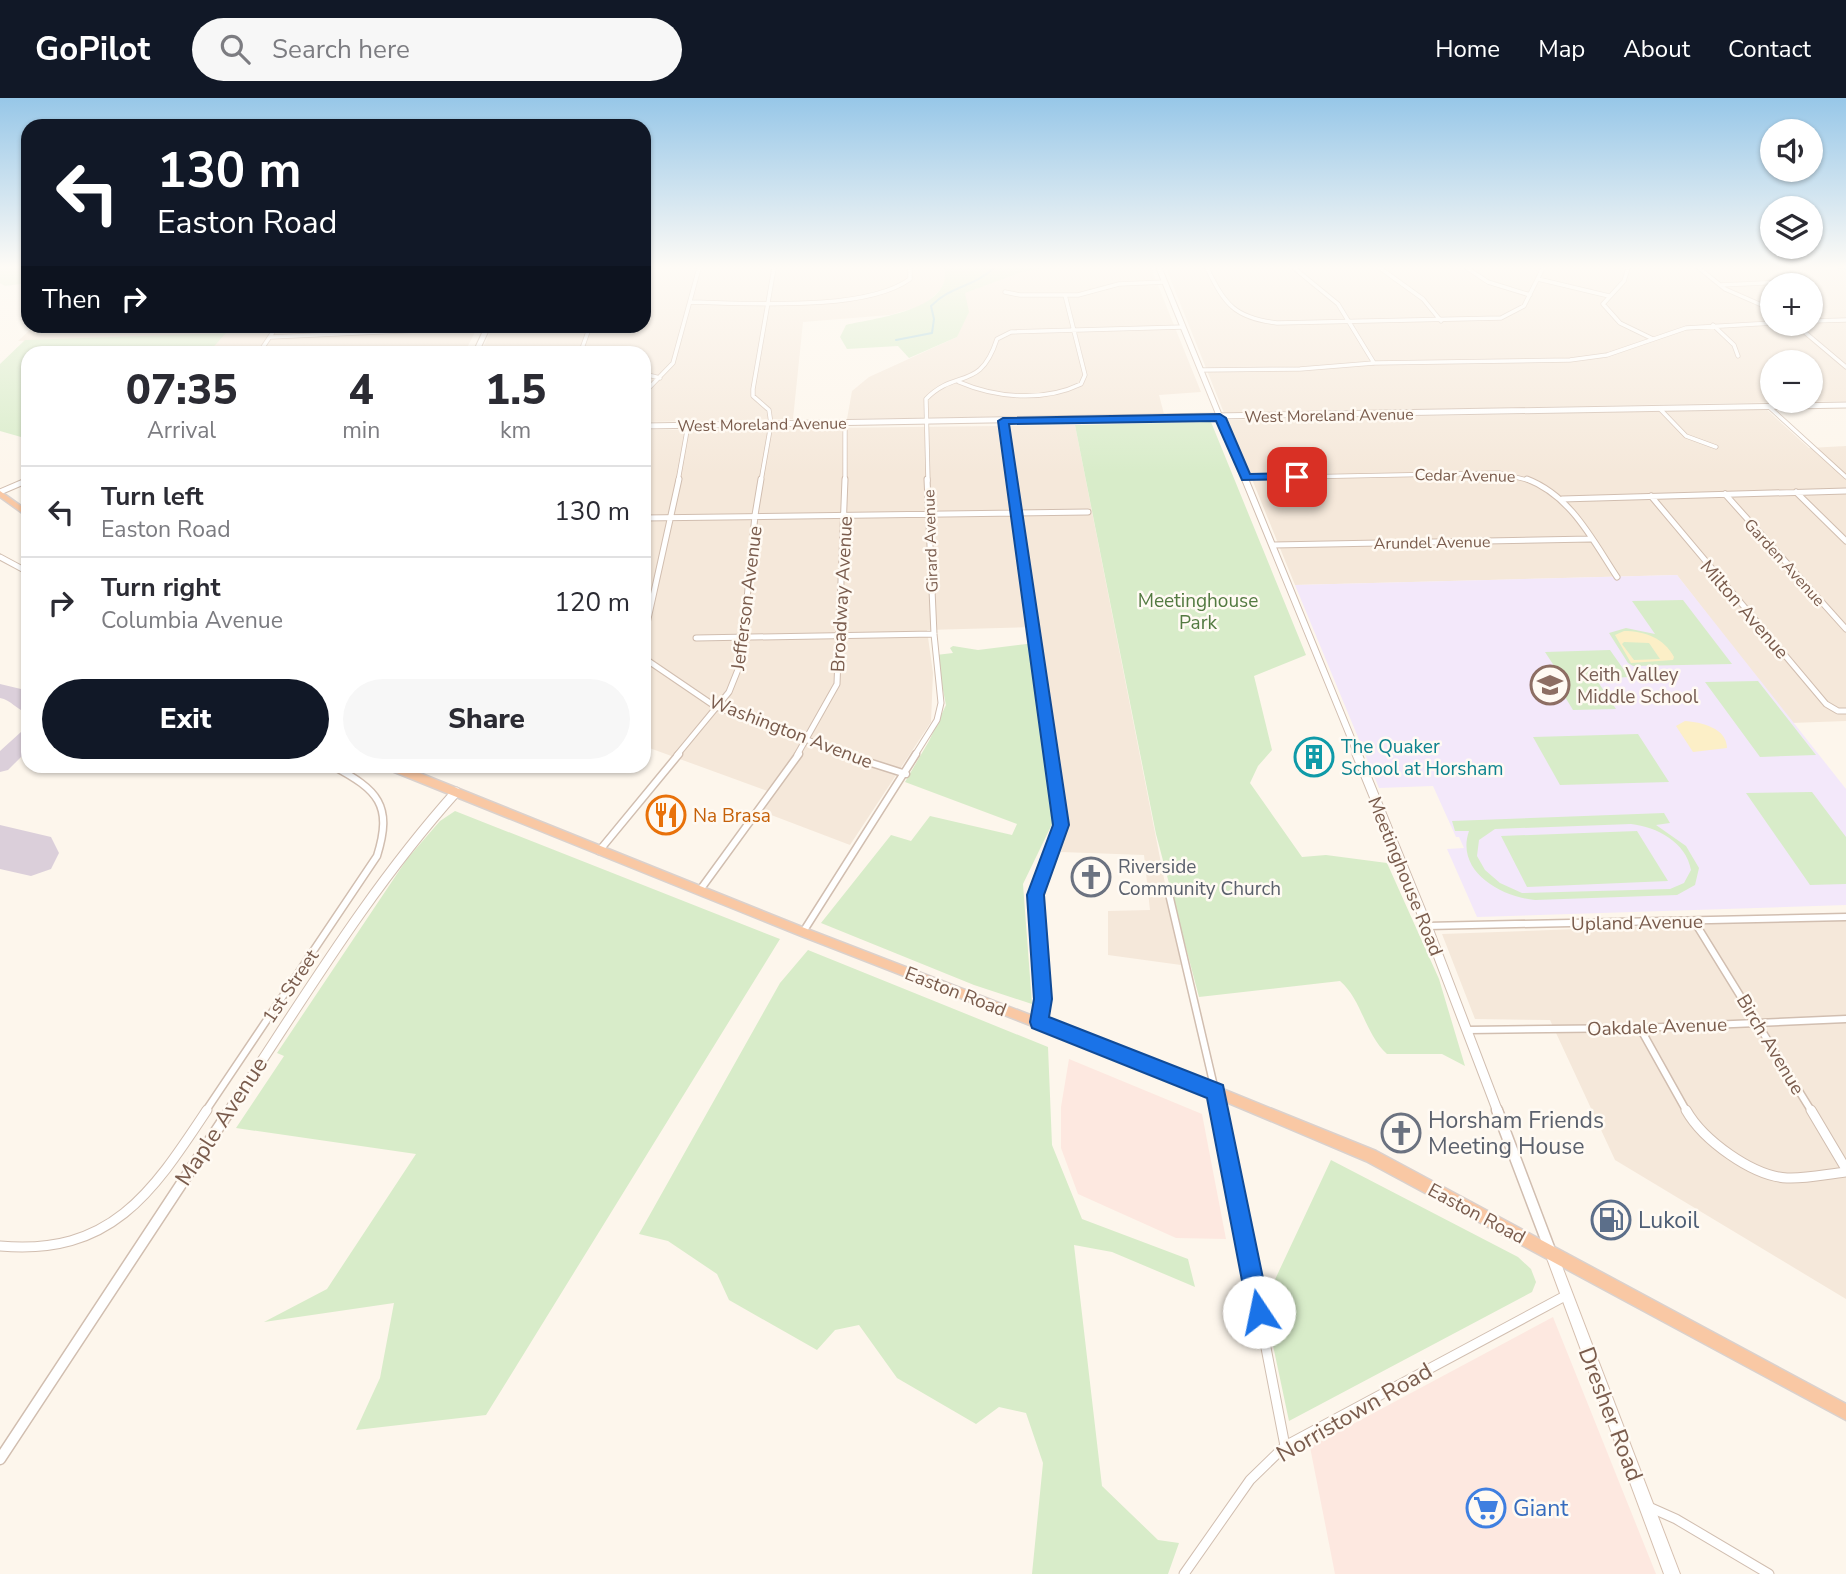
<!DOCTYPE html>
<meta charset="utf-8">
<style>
:root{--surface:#fff;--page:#f7f7f7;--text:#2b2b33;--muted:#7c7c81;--line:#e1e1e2;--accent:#111827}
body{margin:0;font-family:"Nunito Sans",sans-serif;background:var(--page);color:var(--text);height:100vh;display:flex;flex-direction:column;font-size:26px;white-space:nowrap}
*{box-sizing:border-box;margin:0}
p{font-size:23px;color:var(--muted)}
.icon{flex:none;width:38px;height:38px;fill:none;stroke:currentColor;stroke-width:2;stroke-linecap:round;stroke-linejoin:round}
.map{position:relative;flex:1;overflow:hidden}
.details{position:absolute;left:21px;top:248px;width:630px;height:427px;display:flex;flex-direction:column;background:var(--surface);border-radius:21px;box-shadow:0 2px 5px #0004}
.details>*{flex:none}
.guide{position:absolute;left:21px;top:21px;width:630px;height:214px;border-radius:21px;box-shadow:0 2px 5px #0004;background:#111827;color:#fff;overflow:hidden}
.tools{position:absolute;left:1760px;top:21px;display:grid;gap:14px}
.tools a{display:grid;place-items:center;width:63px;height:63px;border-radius:50%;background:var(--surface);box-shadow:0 2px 5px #0004;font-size:35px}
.pin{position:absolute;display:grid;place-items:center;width:60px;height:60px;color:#fff;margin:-30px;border-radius:14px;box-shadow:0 4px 10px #0006}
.me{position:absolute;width:77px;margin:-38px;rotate:349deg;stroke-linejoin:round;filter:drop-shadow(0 0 5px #0008)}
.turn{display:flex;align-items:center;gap:24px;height:147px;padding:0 21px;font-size:32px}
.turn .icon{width:91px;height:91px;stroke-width:2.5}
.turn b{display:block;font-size:49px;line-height:60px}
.then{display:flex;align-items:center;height:66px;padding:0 21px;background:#0003;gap:14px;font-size:26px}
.eta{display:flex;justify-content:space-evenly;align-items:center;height:119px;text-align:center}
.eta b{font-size:42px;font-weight:800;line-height:49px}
.cta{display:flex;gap:14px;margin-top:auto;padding:14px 21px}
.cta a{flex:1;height:80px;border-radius:42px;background:var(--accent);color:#fff;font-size:28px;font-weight:800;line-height:80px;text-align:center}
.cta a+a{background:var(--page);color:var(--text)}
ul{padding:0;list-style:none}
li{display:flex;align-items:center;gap:21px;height:91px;padding:0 21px;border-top:2px solid var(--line)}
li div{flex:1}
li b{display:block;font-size:26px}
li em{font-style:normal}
header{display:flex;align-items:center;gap:42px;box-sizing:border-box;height:98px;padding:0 35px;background:var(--accent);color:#fff}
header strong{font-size:33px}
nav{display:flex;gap:38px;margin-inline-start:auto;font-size:24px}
.search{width:490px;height:63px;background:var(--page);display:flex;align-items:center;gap:18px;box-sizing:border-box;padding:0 24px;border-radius:38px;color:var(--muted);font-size:26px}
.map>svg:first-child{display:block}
.residential{fill:#f5e8da;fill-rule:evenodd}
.commercial{fill:#fde8e0}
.education{fill:#f3e8fa}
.green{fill:#d8ecc9;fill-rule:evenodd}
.sand{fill:#fcefc7;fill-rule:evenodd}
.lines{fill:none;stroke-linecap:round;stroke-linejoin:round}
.stream{stroke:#a5d3da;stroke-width:2}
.taxiway{fill:#dbcfda;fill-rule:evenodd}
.runway{fill:#dbcfda;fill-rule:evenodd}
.minor-far3-casing{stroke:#d1beb0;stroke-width:5}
.minor-far2-casing{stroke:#d1beb0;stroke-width:7}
.minor-far1-casing{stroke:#d1beb0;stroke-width:9}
.minor-casing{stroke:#d1beb0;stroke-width:11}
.tertiary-far3-casing{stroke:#d1beb0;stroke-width:7}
.tertiary-far2-casing{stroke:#d1beb0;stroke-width:8}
.tertiary-far1-casing{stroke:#d1beb0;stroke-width:11}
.tertiary-casing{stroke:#d1beb0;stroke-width:13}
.secondary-casing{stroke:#d6c0b0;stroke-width:2}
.trunk-casing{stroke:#dad1cd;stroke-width:3}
.minor-far3{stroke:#fff;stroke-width:3.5}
.minor-far2{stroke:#fff;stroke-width:5}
.minor-far1{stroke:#fff;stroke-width:6}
.minor{stroke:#fff;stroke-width:9}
.tertiary-far3{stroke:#fff;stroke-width:5}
.tertiary-far2{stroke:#fff;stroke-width:6}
.tertiary-far1{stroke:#fff;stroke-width:9}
.tertiary{stroke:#fff;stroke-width:10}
.secondary{fill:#fff;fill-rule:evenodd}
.trunk{fill:#f9c8a4;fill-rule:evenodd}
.route{fill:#1a73e8;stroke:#114b97;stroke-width:2}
.labels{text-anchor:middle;stroke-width:5;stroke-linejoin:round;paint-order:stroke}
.far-street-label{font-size:16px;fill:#7a5c4d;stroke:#fffaf3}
.street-label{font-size:19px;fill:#7a5c4d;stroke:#fffaf3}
.park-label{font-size:19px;fill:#537a41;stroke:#fffaf3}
.education-label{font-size:19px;fill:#785e54;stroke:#fffaf3;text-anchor:start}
.culture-label{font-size:19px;fill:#0d838f;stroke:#fffaf3;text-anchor:start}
.food-label{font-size:19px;fill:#c56008;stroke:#fffaf3;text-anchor:start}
.worship-label{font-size:19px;fill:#5b616d;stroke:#fffaf3;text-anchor:start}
.near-worship-label{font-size:23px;fill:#5b616d;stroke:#fffaf3;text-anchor:start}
.near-street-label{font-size:23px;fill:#7a5c4d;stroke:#fffaf3}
.near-service-label{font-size:23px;fill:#4e5e75;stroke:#fffaf3;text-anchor:start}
.near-shop-label{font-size:23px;fill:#366cbe;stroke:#fffaf3;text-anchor:start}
</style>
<header>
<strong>GoPilot</strong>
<div class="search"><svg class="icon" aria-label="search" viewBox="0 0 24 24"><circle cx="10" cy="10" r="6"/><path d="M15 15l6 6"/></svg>Search here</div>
<nav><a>Home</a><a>Map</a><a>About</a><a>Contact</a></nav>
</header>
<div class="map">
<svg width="1846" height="1476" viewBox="0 0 1846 1476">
<rect width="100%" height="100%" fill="#fdf6ec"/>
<path class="residential" d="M644 170H944L946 177 942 190 924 207 890 217 803 224 793 321 644 324V256H480L493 228H644Z
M1045 170H1151L1201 294 1159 297 1164 316 847 321 852 293 869 279 957 239 964 195 1022 174Z
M1166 170H1821L1846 173V303L1224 315ZM1773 187H1811V226H1773ZM1773 264H1811V303H1773Z
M34 228H478L464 256 208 255 225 235 18 243Z
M1766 311 1809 350 1846 348V623L1791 625 1677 477 1295 487 1228 322Z
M1075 327 1181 867 1108 857V813L1150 812 1144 757 1061 754 1066 729 1037 529 927 532 933 575 931 624 850 747 761 713 773 695 644 648V625L649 620 644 618V332Z
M1846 821V1201L1615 1062 1550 922 1475 921 1442 836Z"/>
<path class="commercial" d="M1069 961 1202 1016 1226 1141 1176 1140 1078 1096 1061 1050V1009Z
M1553 1219 1656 1476H1335L1310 1349Z"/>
<path class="education" d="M1677 477 1846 691V807L1477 819 1447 751 1464 750 1459 739H1456L1433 688 1379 690 1295 487Z"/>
<path class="green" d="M0 170H28V185L5 188 0 185Z
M944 170H1045L1022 174 965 195 969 214 957 239 909 260 898 248 847 251 840 239 846 227C875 220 954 212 944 170Z
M226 235 208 255 28 256V341L0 333V266L25 242Z
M1211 324 1306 557 1254 578 1272 652 1258 668 1250 685 1302 759 1326 757 1387 765 1439 881 1465 968 1442 956H1387C1365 936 1362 902 1340 883L1199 899 1156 736 1075 327Z
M1683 502 1732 566 1633 568 1628 565 1609 535 1626 530 1655 536 1632 503Z
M1035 545 1053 724 1023 786 1032 906 974 887 821 825 891 737 911 743 930 718 1012 737 1017 726 905 684 929 643 946 607 936 557 953 555 950 550 953 548 978 552Z
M1610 552 1629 579 1596 581 1616 611 1573 612 1554 581 1562 580 1545 554Z
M1758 583 1816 657 1760 659 1705 584Z
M1638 636 1669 684 1560 687 1533 639Z
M1812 694 1846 739V786L1810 787 1746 695Z
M455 713 780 841 486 1317 356 1332 380 1280 394 1205 264 1224 327 1191 416 1056 236 1030 284 958 277 955 407 761 440 723Z
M1664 715 1670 725 1656 727 1686 748 1699 770 1695 787 1677 797 1535 802C1501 799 1455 773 1469 733H1455L1452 723ZM1631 726C1657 729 1686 744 1691 772L1684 785 1670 791 1522 795 1500 785 1485 772 1477 758 1479 742 1495 731Z
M1637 733 1668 783 1527 789 1501 738Z
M808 852 1048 949 1052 1047 1082 1121 1188 1161 1195 1189 1112 1154 1074 1147 1102 1388 1158 1442 1179 1445 1168 1476H1032L1043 1365 1026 1315 999 1309 976 1326 897 1280 859 1227 835 1232 817 1252 729 1202 717 1176 668 1143 639 1136 780 885Z
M1331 1062 1518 1159 1531 1171 1536 1184 1532 1194 1289 1323 1264 1205Z"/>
<path class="sand" d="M1624 533C1645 533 1664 540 1674 559L1673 562 1631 565 1615 537ZM1624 544 1649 545 1660 561 1634 562 1622 546Z
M1685 623C1701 624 1727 630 1727 650L1693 654 1676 628Z"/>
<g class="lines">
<path class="stream" d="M1838 170 1846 171
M896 242 932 235 934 221 931 208C952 187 972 190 994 170"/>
<path class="taxiway" d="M0 586 21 591 28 597V615C17 612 11 602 0 600Z
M28 631V652L8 672 0 674V653L21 634Z"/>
<path class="runway" d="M0 727 51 739 59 755 51 771 31 778 0 771Z"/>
<defs>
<path id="minor-far3" d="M1207 170C1225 207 1235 220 1277 225L1501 220 1524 208 1543 170
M1294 170 1338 206 1374 265
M1380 170 1423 201 1441 223
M1467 170 1488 184 1530 197
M1628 170 1624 183 1603 206 1620 225 1653 241
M1699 170 1725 191 1773 212
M1538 181 1609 198
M1720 187 1806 183
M1005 194 1020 197H1078L1119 186 1165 184
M690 204C747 205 865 214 910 181V170
M1811 223 1846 222
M1795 226 1846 269
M1713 227 1734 247 1738 258
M271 239 488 229
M261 252 277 228
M580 256 590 228
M1201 272 1300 271 1374 265 1570 262 1607 257 1686 230 1773 225
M644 276 660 280
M959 284C996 300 1044 304 1081 286L1085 277 1065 197
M644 295 673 265 699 170
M1768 308 1846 379
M1660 311 1686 338 1716 349
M1003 323 1012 383
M845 325V383
M1246 380 1499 375 1531 383
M678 383 688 327
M761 383 771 326 769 312 753 298V291L774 170
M928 383 926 301C956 270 980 294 997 241L1011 234 1183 229"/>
<path id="minor-far2" d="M1011 381 1051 657
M1527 381C1571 398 1592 441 1617 479
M0 394 28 382
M1796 394 1846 443
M1725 396 1846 531
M1651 398 1826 606 1838 613H1846
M1562 401 1846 393
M644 420 1088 414
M1274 447 1591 441
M0 459 28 474
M644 539 679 381
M696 540 934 536
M644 560 716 609 849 657
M677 657 729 594 741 564 755 417 761 381
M797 657 837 586 845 381
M915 657 937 622 941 605 934 536 927 381"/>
<path id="minor-far1" d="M843 656 906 676
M599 753 679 656
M700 792 799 656
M1169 796 1220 1014
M1694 823 1812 1014
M1427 828 1846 819
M803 834 916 656
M1039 924 1043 901 1035 798 1061 727 1051 656
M1640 930 1687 1014
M1468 932 1640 930 1846 921
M205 1014 377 758C393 707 378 692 333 668"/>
<path id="minor" d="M1220 1012 1285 1348
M1686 1012C1703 1042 1752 1078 1787 1080 1806 1081 1827 1076 1846 1074
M1811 1012 1846 1071
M0 1148C111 1158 152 1095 207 1012
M1649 1409 1676 1421 1769 1476
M1184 1476 1250 1382 1285 1348 1565 1198"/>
<path id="tertiary-far3" d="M1159 170 1246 383
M475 256 488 228
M644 328 1846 307"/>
<path id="tertiary-far2" d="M1245 381 1358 657"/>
<path id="tertiary-far1" d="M1357 656 1427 828 1498 1014
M228 1014C301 905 368 792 456 694"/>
<path id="tertiary" d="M1497 1012 1550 1152
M0 1361 230 1012"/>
<path id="secondary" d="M1551 1149 1556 1150 1557 1155 1680 1476H1664L1545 1155 1546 1150Z"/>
<path id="trunk" d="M0 393 28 413V419L0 399Z
M386 668H402L807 831 1220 990 1376 1053 1846 1306V1322L1366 1063 1212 998 799 837 387 671Z"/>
</defs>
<use href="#minor-far3" class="minor-far3-casing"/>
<use href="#minor-far2" class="minor-far2-casing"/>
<use href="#minor-far1" class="minor-far1-casing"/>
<use href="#minor" class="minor-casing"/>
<use href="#tertiary-far3" class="tertiary-far3-casing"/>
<use href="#tertiary-far2" class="tertiary-far2-casing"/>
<use href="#tertiary-far1" class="tertiary-far1-casing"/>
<use href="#tertiary" class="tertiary-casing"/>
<use href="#secondary" class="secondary-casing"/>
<use href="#trunk" class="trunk-casing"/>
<use href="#minor-far3" class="minor-far3"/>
<use href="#minor-far2" class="minor-far2"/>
<use href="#minor-far1" class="minor-far1"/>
<use href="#minor" class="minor"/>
<use href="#tertiary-far3" class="tertiary-far3"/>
<use href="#tertiary-far2" class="tertiary-far2"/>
<use href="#tertiary-far1" class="tertiary-far1"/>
<use href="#tertiary" class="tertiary"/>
<use href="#secondary" class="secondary"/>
<use href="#trunk" class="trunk"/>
</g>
<linearGradient id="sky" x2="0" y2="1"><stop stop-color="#97c7e8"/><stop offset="0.45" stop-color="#fefbf6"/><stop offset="1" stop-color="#fefbf6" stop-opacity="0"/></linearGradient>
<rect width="1846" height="376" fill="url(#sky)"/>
<path class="route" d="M1220 316 1226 320 1250 376 1297 375 1301 376V381L1242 382 1216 323 1009 326 1069 727 1044 797 1052 901 1049 919 1223 987 1270 1214 1266 1222 1259 1225 1251 1222 1248 1214 1207 1000 1032 930 1030 924 1034 901 1027 797 1053 727 998 323 1003 320Z"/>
<defs>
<symbol id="school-ring" viewBox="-11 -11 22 22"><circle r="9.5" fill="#fffaf3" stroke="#8d6e63" stroke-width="1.5"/><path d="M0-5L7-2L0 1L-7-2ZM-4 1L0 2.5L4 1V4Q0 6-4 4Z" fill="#8d6e63"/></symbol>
<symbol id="building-ring" viewBox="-11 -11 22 22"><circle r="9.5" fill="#fffaf3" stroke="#0f9aa8" stroke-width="1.5"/><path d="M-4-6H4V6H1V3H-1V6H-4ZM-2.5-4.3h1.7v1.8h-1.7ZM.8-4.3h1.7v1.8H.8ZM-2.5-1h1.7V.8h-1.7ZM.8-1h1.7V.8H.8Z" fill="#0f9aa8"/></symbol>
<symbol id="restaurant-ring" viewBox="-11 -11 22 22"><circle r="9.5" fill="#fffaf3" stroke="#e8710a" stroke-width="1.5"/><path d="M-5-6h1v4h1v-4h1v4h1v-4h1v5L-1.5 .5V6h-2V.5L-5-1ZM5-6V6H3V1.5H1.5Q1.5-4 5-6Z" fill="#e8710a"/></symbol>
<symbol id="church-ring" viewBox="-11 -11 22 22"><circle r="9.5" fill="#fffaf3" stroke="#6b7280" stroke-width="1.5"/><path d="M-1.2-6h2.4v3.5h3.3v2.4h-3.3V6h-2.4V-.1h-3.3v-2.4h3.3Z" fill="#6b7280"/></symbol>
<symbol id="fuel-ring" viewBox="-11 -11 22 22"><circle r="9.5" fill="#fffaf3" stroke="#5c6f8a" stroke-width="1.5"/><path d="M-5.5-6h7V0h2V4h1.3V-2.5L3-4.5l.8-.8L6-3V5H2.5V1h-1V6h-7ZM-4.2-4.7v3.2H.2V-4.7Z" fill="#5c6f8a"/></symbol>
<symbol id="supermarket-ring" viewBox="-11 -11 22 22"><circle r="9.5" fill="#fffaf3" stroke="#3f7fe0" stroke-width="1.5"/><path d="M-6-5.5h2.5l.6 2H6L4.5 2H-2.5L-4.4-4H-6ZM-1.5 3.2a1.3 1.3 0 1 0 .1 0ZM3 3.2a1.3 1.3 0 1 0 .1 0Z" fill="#3f7fe0"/></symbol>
</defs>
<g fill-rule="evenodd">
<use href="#school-ring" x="1528" y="565" width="44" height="44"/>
<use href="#building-ring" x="1292" y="637" width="44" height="44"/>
<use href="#restaurant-ring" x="644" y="695" width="44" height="44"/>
<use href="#church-ring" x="1069" y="757" width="44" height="44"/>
<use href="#church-ring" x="1379" y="1013" width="44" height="44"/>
<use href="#fuel-ring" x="1589" y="1100" width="44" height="44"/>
<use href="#supermarket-ring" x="1464" y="1388" width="44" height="44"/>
</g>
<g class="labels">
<g class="far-street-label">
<text transform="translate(1329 317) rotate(-1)" y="6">West Moreland Avenue</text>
<text transform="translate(762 326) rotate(-1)" y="6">West Moreland Avenue</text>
<text transform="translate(1465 377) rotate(1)" y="6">Cedar Avenue</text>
<text transform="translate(930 443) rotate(-92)" y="6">Girard Avenue</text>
<text transform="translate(1432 444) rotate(-1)" y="6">Arundel Avenue</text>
<text transform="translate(1785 464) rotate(48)" y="6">Garden Avenue</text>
</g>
<g class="street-label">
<text transform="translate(841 496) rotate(-87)" y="7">Broadway Avenue</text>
<text transform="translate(746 500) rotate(-83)" y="7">Jefferson Avenue</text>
<text transform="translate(1745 511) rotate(49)" y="7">Milton Avenue</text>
<text transform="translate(791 633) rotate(21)" y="7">Washington Avenue</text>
<text transform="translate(1406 778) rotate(68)" y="7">Meetinghouse Road</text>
<text transform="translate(1637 824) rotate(-1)" y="7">Upland Avenue</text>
<text transform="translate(290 888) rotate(-56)" y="7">1st Street</text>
<text transform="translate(956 893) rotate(21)" y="7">Easton Road</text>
<text transform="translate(1657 928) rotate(-2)" y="7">Oakdale Avenue</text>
<text transform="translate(1771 946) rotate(59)" y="7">Birch Avenue</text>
<text transform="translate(1477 1115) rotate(28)" y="7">Easton Road</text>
</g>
<g class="park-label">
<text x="1198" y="509">Meetinghouse<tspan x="1198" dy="22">Park</tspan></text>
</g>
<g class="education-label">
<text x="1577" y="583">Keith Valley<tspan x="1577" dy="22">Middle School</tspan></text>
</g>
<g class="culture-label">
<text x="1341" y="655">The Quaker<tspan x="1341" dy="22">School at Horsham</tspan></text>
</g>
<g class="food-label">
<text x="693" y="724">Na Brasa</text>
</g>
<g class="worship-label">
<text x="1118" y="775">Riverside<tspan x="1118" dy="22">Community Church</tspan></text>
</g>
<g class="near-worship-label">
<text x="1428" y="1030">Horsham Friends<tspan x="1428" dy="26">Meeting House</tspan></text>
</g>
<g class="near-street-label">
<text transform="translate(221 1023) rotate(-57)" y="8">Maple Avenue</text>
<text transform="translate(1354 1314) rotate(-30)" y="8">Norristown Road</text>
<text transform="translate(1611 1316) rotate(69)" y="8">Dresher Road</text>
</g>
<g class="near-service-label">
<text x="1638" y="1130">Lukoil</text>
</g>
<g class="near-shop-label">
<text x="1513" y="1418">Giant</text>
</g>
</g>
</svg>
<div class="tools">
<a><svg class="icon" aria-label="sound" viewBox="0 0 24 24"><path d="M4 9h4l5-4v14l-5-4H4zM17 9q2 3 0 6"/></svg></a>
<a><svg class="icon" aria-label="layers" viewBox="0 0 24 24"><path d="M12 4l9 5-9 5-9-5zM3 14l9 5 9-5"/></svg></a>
<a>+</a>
<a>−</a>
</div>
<div class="pin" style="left:1297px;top:379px;background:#d93025"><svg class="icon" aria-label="arrive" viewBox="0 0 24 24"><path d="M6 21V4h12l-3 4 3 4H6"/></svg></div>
<svg class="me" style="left:1259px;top:1214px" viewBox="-20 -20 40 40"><circle r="19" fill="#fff"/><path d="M0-13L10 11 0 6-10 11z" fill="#1a73e8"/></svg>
<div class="guide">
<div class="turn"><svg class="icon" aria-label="left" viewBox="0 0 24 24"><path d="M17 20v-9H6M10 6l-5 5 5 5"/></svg><div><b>130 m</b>Easton Road</div></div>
<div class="then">Then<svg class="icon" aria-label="right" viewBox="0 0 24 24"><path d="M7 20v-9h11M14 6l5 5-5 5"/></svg></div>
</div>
<section class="details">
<div class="eta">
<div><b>07:35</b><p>Arrival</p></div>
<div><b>4</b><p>min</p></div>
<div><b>1.5</b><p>km</p></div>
</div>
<ul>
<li><svg class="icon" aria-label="left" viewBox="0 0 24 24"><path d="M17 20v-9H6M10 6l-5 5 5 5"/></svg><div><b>Turn left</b><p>Easton Road</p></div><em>130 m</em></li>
<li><svg class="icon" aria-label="right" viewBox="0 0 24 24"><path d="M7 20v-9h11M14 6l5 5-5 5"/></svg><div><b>Turn right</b><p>Columbia Avenue</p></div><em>120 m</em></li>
</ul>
<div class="cta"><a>Exit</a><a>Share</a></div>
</section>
</div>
